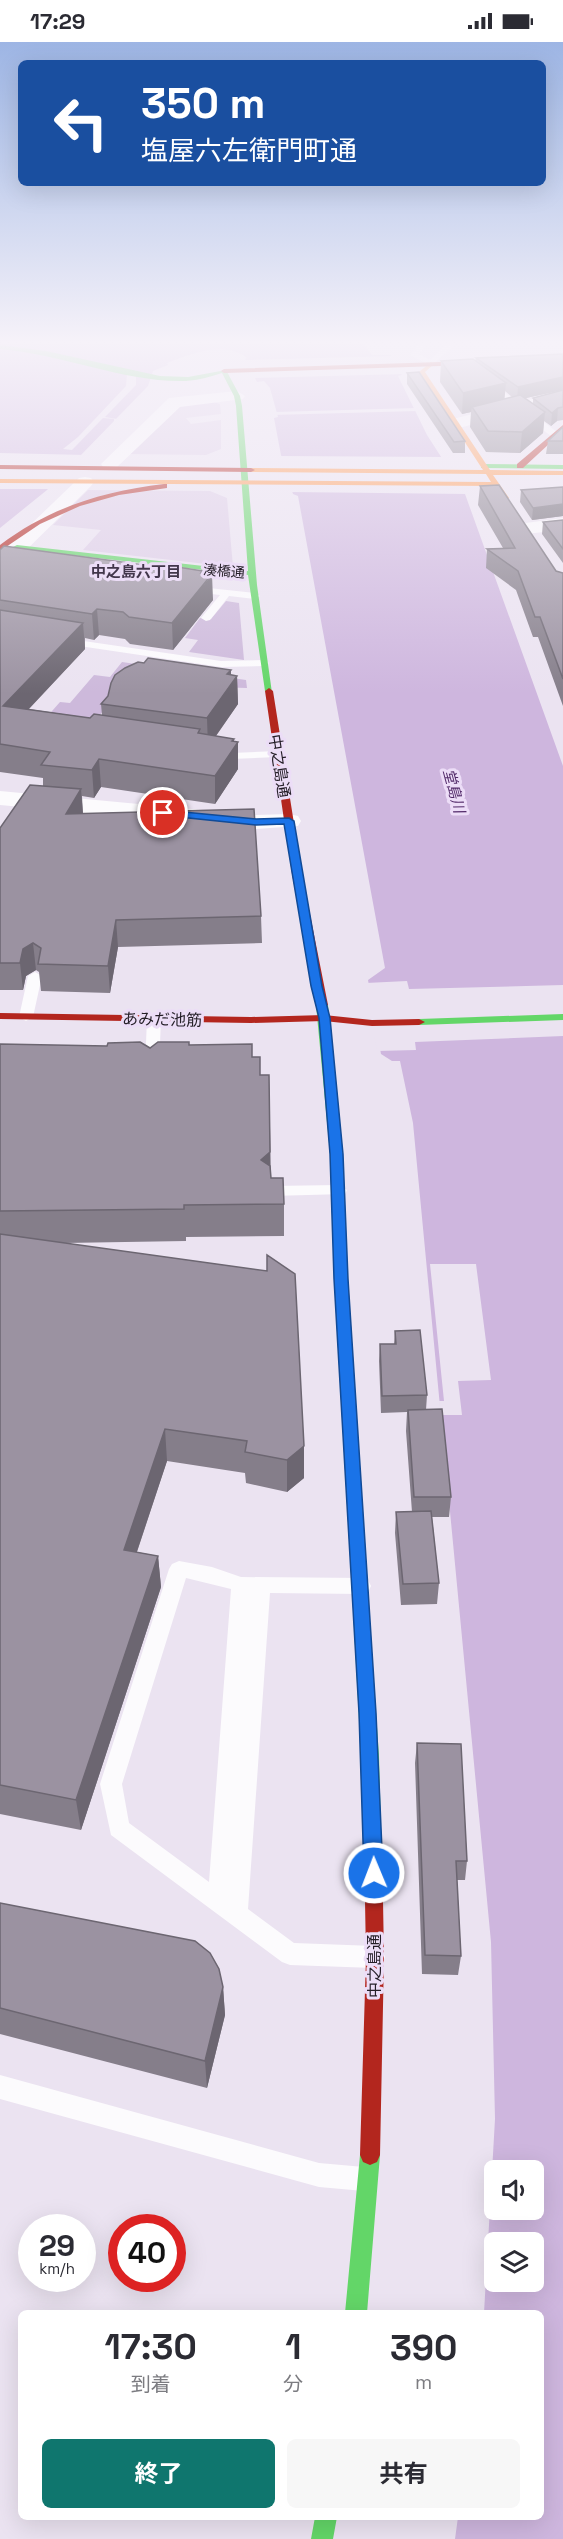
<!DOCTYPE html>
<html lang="ja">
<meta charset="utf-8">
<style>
:root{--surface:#fff;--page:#f7f7f7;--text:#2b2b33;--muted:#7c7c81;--accent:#0f766e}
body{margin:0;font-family:"Space Grotesk","Noto Sans JP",sans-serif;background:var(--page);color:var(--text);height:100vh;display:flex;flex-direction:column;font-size:22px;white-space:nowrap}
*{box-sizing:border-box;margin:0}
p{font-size:20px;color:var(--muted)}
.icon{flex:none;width:33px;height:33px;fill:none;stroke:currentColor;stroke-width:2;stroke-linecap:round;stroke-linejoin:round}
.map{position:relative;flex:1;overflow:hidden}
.sheet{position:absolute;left:18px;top:2268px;width:526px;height:210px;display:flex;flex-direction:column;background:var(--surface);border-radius:9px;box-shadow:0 6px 24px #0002}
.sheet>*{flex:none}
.top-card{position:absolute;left:18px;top:18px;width:528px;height:126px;border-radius:9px;box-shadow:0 6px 24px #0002;background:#1a4fa0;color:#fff;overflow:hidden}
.buttons{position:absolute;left:484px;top:2118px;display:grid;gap:12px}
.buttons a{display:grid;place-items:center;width:60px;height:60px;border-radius:9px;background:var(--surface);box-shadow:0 6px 24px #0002;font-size:30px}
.speed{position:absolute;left:18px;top:2172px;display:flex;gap:12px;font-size:30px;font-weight:700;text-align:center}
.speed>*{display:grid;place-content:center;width:78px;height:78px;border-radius:50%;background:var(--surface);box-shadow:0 6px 24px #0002;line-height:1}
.speed small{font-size:15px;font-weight:400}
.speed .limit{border:9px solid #d22;background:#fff;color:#111}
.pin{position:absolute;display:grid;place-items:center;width:51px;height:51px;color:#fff;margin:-26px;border:3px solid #fff;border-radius:50%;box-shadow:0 2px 6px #0007}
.me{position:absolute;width:66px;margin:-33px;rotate:359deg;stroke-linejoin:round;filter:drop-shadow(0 0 4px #0008)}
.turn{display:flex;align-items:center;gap:21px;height:126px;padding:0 24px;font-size:27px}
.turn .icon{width:78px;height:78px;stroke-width:2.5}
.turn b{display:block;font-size:42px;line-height:51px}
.eta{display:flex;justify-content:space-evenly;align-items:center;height:102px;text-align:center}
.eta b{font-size:36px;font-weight:700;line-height:42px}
.cta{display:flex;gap:12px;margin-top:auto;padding:12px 24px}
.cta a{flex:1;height:69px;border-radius:9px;background:var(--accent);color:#fff;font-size:24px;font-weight:700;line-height:69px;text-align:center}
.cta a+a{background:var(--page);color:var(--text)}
.status{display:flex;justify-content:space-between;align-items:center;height:42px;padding:0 30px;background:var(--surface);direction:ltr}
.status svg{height:16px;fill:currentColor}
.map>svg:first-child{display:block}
.green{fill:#dccce6}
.forest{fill:#cdb9db}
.water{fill:#ceb6de;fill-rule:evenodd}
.pier{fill:#ebe3f1}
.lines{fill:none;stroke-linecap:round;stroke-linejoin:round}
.lane{fill:#fcfbfd;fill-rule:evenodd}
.street{fill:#fcfbfd;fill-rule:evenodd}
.fast{fill:#63d668;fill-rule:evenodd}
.slow{fill:#ff974d;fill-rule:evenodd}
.jam{fill:#b3261e;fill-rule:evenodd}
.wall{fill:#857e8a;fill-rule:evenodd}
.shaded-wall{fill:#6c6671}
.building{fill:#9b92a1;stroke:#6c6671;stroke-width:1.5}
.route{fill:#1a73e8;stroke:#114b97;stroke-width:1.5}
.labels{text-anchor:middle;stroke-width:6;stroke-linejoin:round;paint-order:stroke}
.far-street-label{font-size:14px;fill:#241e27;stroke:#ecddf7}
.far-neighbourhood-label{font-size:15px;font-weight:bold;fill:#42364b;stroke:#ecddf7}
.far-water-label{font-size:15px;font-style:italic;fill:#532b6a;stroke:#ecddf7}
.street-label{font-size:16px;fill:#241e27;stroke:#ecddf7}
</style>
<div class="status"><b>17:29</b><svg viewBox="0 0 49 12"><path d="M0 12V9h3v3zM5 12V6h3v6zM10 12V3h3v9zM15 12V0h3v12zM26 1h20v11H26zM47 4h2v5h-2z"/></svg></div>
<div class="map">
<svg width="563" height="2497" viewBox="0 0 563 2497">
<rect width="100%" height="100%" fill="#ebe3f1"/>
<path class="green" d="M214 360 220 362 221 372 186 376 191 382 221 378V407L206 413 126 412 179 362Z
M88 448 210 449 227 456 233 525 83 508 101 488 53 483Z"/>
<path class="forest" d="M226 559 239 561 244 618 189 610 198 598 185 596 200 576 211 577Z
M122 620 246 638 247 646 210 645 132 633 91 684 45 677 60 660 70 661 94 633 110 635Z"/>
<path class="water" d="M0 302H364L372 313H391L402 333 398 334 427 393 465 452 563 724V2497H455L458 2475H542V2271H484L495 2077 491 1900 413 1081 400 1019H392L381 1012 368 938 385 926 298 454 293 452 281 413 274 376 278 375 270 346 264 339 257 340 245 317 247 316C225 298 190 312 167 321L168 323 153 329 148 344 47 448 0 486ZM495 2128H534V2168H495ZM495 2200H534V2240H495Z"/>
<path class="pier" d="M395 314 405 332 252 336 243 318Z
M127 332H136V343L105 375 117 377 114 380V377L103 376 72 408 63 407 78 395 126 344Z
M417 366 418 369 272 373 274 370Z
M0 411 86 413 52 447H0Z
M278 414 445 415 468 452 289 450Z
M407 939 409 947 563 943V994L415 1000 416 1008 377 1009 366 941Z
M430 1222H476L491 1338 458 1339 462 1373H440L439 1359H444Z"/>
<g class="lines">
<path class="lane" d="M419 302H427L419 312 430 318 447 302H456L431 324 410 313Z
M483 339H489L557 390V394H551L483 343Z
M190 544 255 551 260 554 255 557 229 554 210 578 206 579 201 576 220 553 186 549 185 547Z
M63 596 221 619 264 618 269 621 264 624 221 625 59 601 58 599Z
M215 708 231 711 277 709 283 712 277 715 231 717 211 713V709Z
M35 930 42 934 33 975 26 979 19 975 28 934Z
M154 973 161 977 159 1025 152 1029 145 1025 147 977Z
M339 1143 347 1148 345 1152 271 1154 263 1149 271 1144Z
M179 1519 212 1525 241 1535 361 1536 368 1538 371 1544 368 1550 361 1552 270 1551 248 1867 294 1901 374 1904 382 1907 385 1915 382 1923 374 1926 290 1923 282 1920 111 1793 100 1742 169 1527 172 1522ZM186 1536 231 1547 209 1840 129 1781 122 1742Z
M0 2033 319 2121 364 2125 373 2128 376 2137 373 2146 364 2149 319 2145 0 2057Z"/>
<path class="street" d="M237 349 245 354 243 357 180 365 116 426H104L101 422 169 356Z
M563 349V359L455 387 449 386 447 382 449 378Z
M85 435 91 436 94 440 91 444 7 527 0 529V512L79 436Z
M563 476V488L525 492 518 490 516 486 518 482Z
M0 749 256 773 289 772 298 774 301 779 298 784 256 787 0 763Z"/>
<path class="fast" d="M0 303 46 309 160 334 188 335 226 328 240 354 242 364 257 543 272 651 265 649 248 533 17 507 13 505 17 503 248 529 236 364 234 354 222 331C210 335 198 338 186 339 127 341 61 312 0 307Z
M481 422 563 423V427L484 426H481Z
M322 960 328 963 342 1112 348 1235 341 1240 334 1235 330 1112 316 963Z
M563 972V978L419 983 413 980 419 977Z
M361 1561 367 1563 369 1568 379 1714 383 1859 380 1865 374 1867 368 1865 365 1859 361 1714 353 1568 355 1563Z
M370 2103 377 2106 380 2113 367 2271H345L360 2113 363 2106Z
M315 2475H337L333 2497H311Z"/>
<path class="slow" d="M431 320 434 322 425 330 490 428 563 429V433H493L509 456 505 458 494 444 0 441V437L491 440 486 432 251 430 247 428 251 426 483 428 419 330Z
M341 1230 348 1235 369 1568 367 1573 361 1575 355 1573 353 1568 334 1235Z"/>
<path class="jam" d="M563 316V320L224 331 221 329 224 327Z
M563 383V389L523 426H517V422Z
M0 423 251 426 255 428 251 430 0 427Z
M164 442H167V446L119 453 80 464 40 482 0 509V503C49 466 103 449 164 442Z
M269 646 273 649 302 832 328 963 322 966 316 963 292 832 265 649Z
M0 971 251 975 324 973 372 978 419 977 425 980 419 983 372 984 324 979 251 981 0 977Z
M374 1851 380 1853 383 1859 384 1915 380 2113 377 2120 370 2123 363 2120 360 2113 366 1915 365 1859 368 1853Z"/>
</g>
<path class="wall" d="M563 312V348L526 356 533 361V356L563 348V378L557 379 551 384 544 379 543 391 520 411 486 410 470 385 471 370 462 372 440 340 441 319H475L476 316ZM505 349 512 355 504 357Z
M407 331 465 399V411H453L407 342Z
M563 385V412H546L548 399Z
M480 444 556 529 563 531V664L538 595H533L516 548 486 526 487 507 503 506 478 463Z
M563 445V474L532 478 520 460 521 448Z
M563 478V521L542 492 543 480Z
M0 508 166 526 203 529 213 558 173 608 130 602 125 597 99 593 94 598 85 596V607L29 667 90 676 102 673 101 662 231 633 237 634 238 662 216 694 234 699 238 727 215 762 101 745 94 756 82 754 83 772 261 874 262 901 118 905 110 951 41 949 39 930 36 928 26 934 23 948H0V786L43 744V736L0 730Z
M0 1002 150 1006 189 1003 252 1015 260 1033H269L271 1136 284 1162V1194L186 1195V1199L64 1201 304 1404V1436L287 1450 246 1441 245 1431 167 1419 137 1510 158 1514 161 1545 81 1788 0 1772Z
M395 1289 427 1353 426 1368 451 1455 449 1475H432L439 1541 437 1562 401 1563 395 1491 396 1470H412L406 1389 407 1370 381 1371 379 1319 380 1302H394Z
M417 1701 467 1819 465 1838H457L461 1914 458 1933 422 1932 415 1721Z
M0 1861 223 1945 225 1973 207 2046 0 1992Z"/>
<path class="shaded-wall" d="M563 335V348L517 358 518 345Z
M506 341 504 362 472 365 471 370 462 372 463 351Z
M558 366 557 379 551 384 552 371Z
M545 370 543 391 520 411 522 390Z
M563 462V474L532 478 533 466Z
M203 529 204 543 212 532 213 558 173 608 172 581Z
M97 567 99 593 94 598 92 572Z
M83 581 85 607 6 691 3 664Z
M231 628V642L237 634 238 662 208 705 207 676 227 632Z
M234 697V704L238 700V727L215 762V734Z
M99 717 101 745 94 756 92 728Z
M81 747 83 773 66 772Z
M116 878 118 905 110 951 108 924Z
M33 901 36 928 26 934 23 948 20 921 23 907Z
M270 1110V1142L261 1118Z
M165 1387 167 1419 127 1539 124 1508Z
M304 1404V1436L287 1450V1418Z
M158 1514 161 1545 81 1788 76 1758Z
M223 1945 225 1973 207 2046 205 2019Z"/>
<path class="building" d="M563 312V335L518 345 476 316Z
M473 317 506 341 463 351 441 319Z
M419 330 465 399 454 400 407 331Z
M563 348V365L558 366 552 371 533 356Z
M520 353 545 370 522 390 488 389 472 365Z
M563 385V399H548Z
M499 443 556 529 563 531V637L540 575H535L518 529 487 507 515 506 480 444Z
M563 445V462L533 466 521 448Z
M563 478V507L543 480Z
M4 504 166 526 171 524 203 529 201 531 212 532 172 581 129 575 123 570 97 567 92 572 0 558V508Z
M0 568 83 581 3 664 90 676 94 672 200 687 198 691 234 697 232 699 238 700 215 734 99 717 92 728 41 723 50 710 0 702Z
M148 616 231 628 227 632 237 634 207 676 101 662 108 654 111 641 115 633 125 626 138 620 144 621Z
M30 743 81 747 66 772 254 767 261 874 116 878 108 924 38 922 41 906 33 901 23 907 20 921H0V786Z
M140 1000 150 1006 158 1000H189V1003L252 1002V1015H260V1033H269L270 1110 261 1118 270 1124 271 1136H283L284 1162 184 1163V1167L0 1169V1002L107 1004 108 1001Z
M0 1192 267 1229V1213L295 1232 304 1404 287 1418 245 1410 247 1399 165 1387 124 1508 158 1514 76 1758 0 1743Z
M420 1288 427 1353 382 1354 380 1302H396L395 1289Z
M442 1367 451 1455H414L408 1368Z
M431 1469 439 1541 403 1542 396 1470Z
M417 1701 461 1702 467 1819H456L461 1914 425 1913Z
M0 1861 195 1899 210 1911 219 1927 223 1945 205 2019 0 1966Z"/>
<linearGradient id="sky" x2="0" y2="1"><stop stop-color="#9db5e4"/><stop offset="0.46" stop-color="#f6f2f9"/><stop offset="1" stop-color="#f6f2f9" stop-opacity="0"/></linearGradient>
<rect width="563" height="652" fill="url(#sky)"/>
<path class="route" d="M163 768 256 777 289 776 294 779 322 944 330 976 343 1112 348 1237 376 1671 383 1831 380 1837 374 1839 367 1837 364 1831 359 1671 334 1237 330 1112 319 976 311 944 284 782 256 783 160 773V769Z"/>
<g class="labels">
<g class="far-street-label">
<text transform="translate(224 529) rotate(5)" y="5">湊橋通</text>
</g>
<g class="far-neighbourhood-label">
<text x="136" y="535">中之島六丁目</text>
</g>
<g class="far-water-label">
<text transform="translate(454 749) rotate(75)" y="5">堂島川</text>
</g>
<g class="street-label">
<text transform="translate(280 724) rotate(81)" y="6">中之島通</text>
<text transform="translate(162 977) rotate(1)" y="6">あみだ池筋</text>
<text transform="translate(374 1924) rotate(-90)" y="6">中之島通</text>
</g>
</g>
</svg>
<div class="buttons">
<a><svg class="icon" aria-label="sound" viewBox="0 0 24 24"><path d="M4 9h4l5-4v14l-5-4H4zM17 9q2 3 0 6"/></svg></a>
<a><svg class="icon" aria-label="layers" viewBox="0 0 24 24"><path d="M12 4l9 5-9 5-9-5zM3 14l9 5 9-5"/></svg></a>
</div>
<div class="speed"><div>29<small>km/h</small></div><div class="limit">40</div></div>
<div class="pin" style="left:163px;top:771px;background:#d93025"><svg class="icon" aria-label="arrive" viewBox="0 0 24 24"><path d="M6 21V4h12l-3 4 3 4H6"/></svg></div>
<svg class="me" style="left:374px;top:1831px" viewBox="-20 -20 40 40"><circle r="17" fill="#1a73e8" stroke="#fff" stroke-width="3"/><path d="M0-11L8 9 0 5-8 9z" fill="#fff"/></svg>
<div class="top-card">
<div class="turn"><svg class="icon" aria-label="left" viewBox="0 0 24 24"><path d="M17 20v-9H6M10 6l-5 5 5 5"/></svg><div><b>350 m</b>塩屋六左衛門町通</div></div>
</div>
<section class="sheet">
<div class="eta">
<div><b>17:30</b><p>到着</p></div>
<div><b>1</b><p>分</p></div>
<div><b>390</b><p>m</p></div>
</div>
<div class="cta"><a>終了</a><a>共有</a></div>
</section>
</div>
